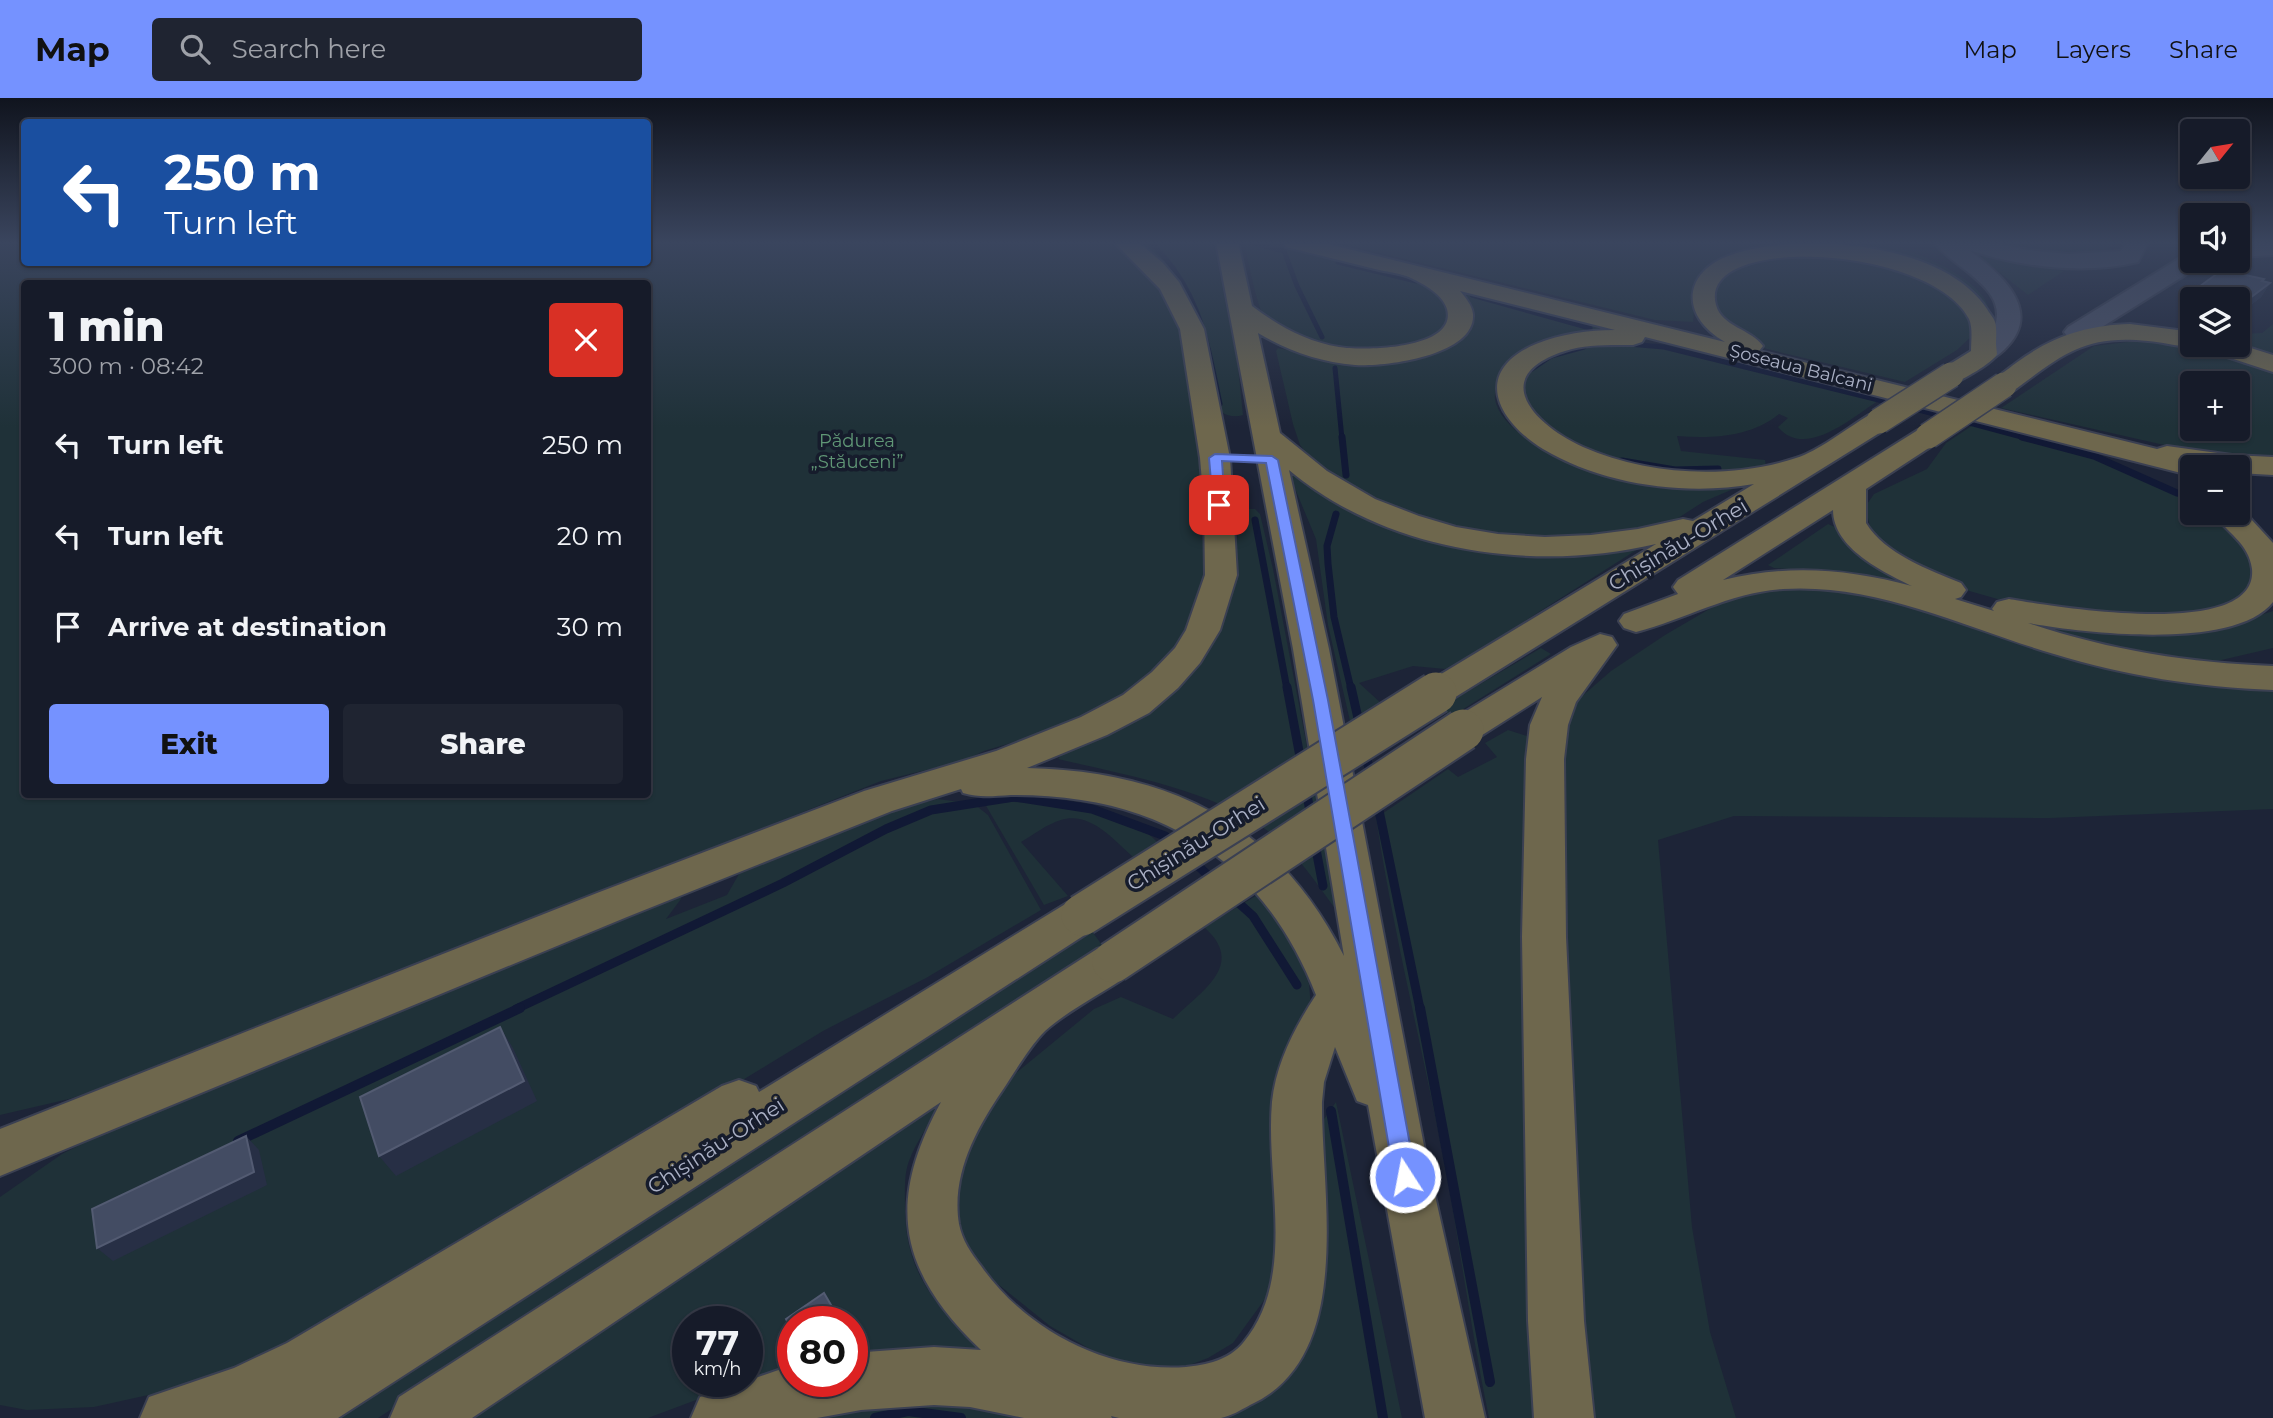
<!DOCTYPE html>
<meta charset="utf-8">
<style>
:root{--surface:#161b29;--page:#1f2431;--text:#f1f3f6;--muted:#9ea1a8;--line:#353946;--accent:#7592ff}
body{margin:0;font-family:Montserrat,sans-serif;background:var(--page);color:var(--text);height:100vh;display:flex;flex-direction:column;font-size:26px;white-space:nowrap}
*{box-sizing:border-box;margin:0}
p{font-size:23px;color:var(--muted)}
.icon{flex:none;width:38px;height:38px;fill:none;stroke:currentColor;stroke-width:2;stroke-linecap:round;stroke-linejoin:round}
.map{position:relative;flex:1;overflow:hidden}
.details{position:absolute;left:21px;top:182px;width:630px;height:518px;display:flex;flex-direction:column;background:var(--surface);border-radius:7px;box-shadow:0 2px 5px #0004,0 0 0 2px var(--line)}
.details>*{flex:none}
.hud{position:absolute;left:21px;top:21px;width:630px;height:147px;border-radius:7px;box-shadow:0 2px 5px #0004,0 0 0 2px var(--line);background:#1a4fa0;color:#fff;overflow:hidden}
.needle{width:46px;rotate:60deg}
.tools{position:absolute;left:2180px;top:21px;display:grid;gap:14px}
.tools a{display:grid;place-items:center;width:70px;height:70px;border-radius:7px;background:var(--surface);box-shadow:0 2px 5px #0004,0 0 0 2px var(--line);font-size:35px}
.speed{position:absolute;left:672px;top:1208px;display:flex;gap:14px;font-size:35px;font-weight:700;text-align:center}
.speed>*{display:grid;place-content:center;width:91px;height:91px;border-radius:50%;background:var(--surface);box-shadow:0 2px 5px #0004,0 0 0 2px var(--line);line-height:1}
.speed small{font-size:18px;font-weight:400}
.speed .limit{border:10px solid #d22;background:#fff;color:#111}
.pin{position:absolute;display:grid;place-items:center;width:60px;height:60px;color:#fff;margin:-30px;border-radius:14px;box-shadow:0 4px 10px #0006}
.me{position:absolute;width:77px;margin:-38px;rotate:349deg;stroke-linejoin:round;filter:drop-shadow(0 0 5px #0008)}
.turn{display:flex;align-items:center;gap:24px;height:147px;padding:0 28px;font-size:32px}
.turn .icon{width:91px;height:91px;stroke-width:2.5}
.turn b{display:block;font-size:49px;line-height:60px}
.round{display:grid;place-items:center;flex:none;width:74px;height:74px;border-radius:7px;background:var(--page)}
.overview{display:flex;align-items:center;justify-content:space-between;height:119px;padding:0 28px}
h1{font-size:42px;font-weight:800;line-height:52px}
.cta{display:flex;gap:14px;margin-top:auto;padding:14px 28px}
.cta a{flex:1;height:80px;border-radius:7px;background:var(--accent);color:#111;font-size:28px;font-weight:800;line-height:80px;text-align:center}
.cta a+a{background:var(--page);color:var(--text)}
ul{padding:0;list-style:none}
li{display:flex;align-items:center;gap:21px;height:91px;padding:0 28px}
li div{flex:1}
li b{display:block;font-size:26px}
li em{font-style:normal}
header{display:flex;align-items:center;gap:42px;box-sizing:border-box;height:98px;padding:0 35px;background:var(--accent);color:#111}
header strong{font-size:33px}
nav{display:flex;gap:38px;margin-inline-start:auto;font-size:24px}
.search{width:490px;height:63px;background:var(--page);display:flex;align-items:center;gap:18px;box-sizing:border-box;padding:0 24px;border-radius:7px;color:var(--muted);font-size:26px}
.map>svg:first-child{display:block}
.green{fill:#1f3138;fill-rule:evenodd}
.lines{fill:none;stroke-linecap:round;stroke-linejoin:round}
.stream-far3{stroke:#111935;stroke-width:5}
.stream-far2{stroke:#111935;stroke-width:7}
.stream-far1{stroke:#111935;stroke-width:9}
.stream{stroke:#111935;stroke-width:10}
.primary-casing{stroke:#3a3f51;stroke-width:4}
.highway-casing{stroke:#3b4052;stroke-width:4}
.primary{fill:#4e5468;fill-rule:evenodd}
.highway{fill:#6e674d;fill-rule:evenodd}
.highway-bridge-far1-casing{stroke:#3b4052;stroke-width:28;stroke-linecap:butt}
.highway-bridge-casing{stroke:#3b4052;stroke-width:45;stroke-linecap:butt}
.highway-bridge-far1{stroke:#6e674d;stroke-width:25}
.highway-bridge{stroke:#6e674d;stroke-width:41}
.wall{fill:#373f57}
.shaded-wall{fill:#272f45}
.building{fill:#434c63;stroke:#535b72;stroke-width:2}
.route{fill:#7592ff;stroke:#4c5fa6;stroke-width:2}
.labels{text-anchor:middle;stroke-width:7;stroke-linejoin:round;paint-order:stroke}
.far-street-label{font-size:18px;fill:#aab0c5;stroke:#161c2c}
.far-park-label{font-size:18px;fill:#609776;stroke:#161c2c}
.street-label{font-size:21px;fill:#aab0c5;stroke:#161c2c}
</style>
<header>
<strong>Map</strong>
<div class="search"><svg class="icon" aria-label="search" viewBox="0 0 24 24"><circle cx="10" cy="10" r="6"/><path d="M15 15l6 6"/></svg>Search here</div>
<nav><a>Map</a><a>Layers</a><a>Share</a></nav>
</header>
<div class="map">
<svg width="2273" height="1320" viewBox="0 0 2273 1320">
<rect width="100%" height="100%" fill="#1d2437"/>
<path class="green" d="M0 144H24V164H648V144H1117L1153 176 1182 226 1204 372 1205 470 1198 506 1178 548 1155 581 1074 626 984 653 963 663 881 683 143 976 69 1001 0 1017ZM24 186H648V696H24Z
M1135 144H1209L1215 152 1238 269 1243 317C1231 321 1217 315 1213 303 1208 288 1207 270 1204 255 1195 206 1176 174 1135 144Z
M1245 144H1264L1417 180 1447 203 1448 225C1439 235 1427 244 1413 247 1373 257 1288 254 1263 216 1257 207 1246 156 1245 144Z
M1335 144H1881C1911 152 1977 177 1988 208L1982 207 1945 180 1799 148 1697 183 1693 224 1655 222Z
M1988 144H2118C2087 167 2023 155 1988 144Z
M1766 158H1849L1928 179 1972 215 1975 235 1957 252 1905 284 1767 251 1750 245 1722 228 1712 192 1730 171Z
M1983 158 2064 173 2028 197 1980 159Z
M1470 194 1596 228 1602 233 1508 267C1500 277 1494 288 1495 301 1501 339 1582 373 1616 380 1654 389 1694 385 1733 385L1738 389 1703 404 1672 424 1601 438 1511 440 1432 425 1389 408 1338 382 1310 360 1300 347 1293 326 1276 253 1278 250 1305 256 1436 252 1464 202V197Z
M2273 226V261L2238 247V236L2262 235Z
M2144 242 2210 253 2273 273V363L2217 359 2001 310 2094 248ZM2193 285H2238V331H2193Z
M1646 245 1666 247 1881 301C1856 316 1806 363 1778 329L1788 320 1779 316C1751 339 1712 341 1677 338L1681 353 1765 362 1766 368C1706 383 1614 371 1559 341 1546 333 1534 318 1523 307 1523 300 1522 292 1523 285 1533 244 1614 246 1646 245Z
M1973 327 2094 360 2193 402V415H2215L2234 431 2253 465 2249 491 2223 509 2200 515 2135 518 2015 506 1959 490 1910 466 1873 439 1865 409 1874 396 1927 371 1946 345Z
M1297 373 1425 437 1638 451 1457 566 1445 571 1413 568 1359 585 1382 606 1350 623 1328 527 1316 441 1291 381V374Z
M1245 411H1255L1260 416 1273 471 1339 816C1317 786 1296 753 1265 731 1208 691 1125 677 1058 661L1072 644 1159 598 1235 470 1238 427Z
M1828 426 1837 430 1850 444 1944 499 2019 522 2220 530 2273 513V550L2200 567 2152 560 1822 474 1774 470 1768 467Z
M1781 487 1839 490 2273 588V711L2050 720 1734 718 1658 742 1692 1129 1710 1234 1736 1320H1587L1565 1006 1564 623 1580 600 1611 573 1665 537 1730 499Z
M1541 550 1551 556 1449 620 1443 608Z
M1508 632 1530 639 1540 1320H1489C1472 1238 1461 1156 1446 1074 1424 956 1394 839 1376 720L1448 671 1458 679 1497 659 1485 645Z
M938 701 974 706 988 717 1041 812 926 880 823 933 349 1222 198 1286 94 1309 27 1312 0 1307V1099L62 1056 121 1026 680 797 681 801 666 821 727 797 739 776 898 711Z
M1010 704C1045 704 1135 717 1157 744L1133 759C1114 742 1090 713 1061 722 1047 726 1033 737 1021 744L1068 798 1044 807 985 706Z
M1259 796 1289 835 1309 886 1311 909 1274 1029 1272 1078 1278 1128 1275 1170 1270 1194 1233 1245 1208 1260 1182 1270 1155 1269 1102 1258 1050 1228 973 1166 953 1123 965 1046 1011 979 1094 911 1121 899 1173 921C1201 893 1247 867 1204 829Z
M1091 832 1102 847 378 1320H326Z
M1336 1004 1402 1320H1216C1249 1311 1268 1295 1291 1270L1322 1024Z
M940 1006C930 1025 916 1044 909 1063 904 1076 905 1092 905 1106 904 1178 940 1215 992 1257L852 1260V1223H793V1272L728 1290 648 1320H466ZM688 1223H747V1283H688Z
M990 1307 1026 1320H792L851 1308Z"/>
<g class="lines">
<path class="stream-far3" d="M1150 144C1199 190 1207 243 1220 306
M1250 144 1284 153 1297 188 1322 239
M1338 164 1416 183
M1472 197 1590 230
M1628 246 1664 249 1895 306
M1335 270 1342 341
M1532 271 1551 258 1584 249
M1911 310 1946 319
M1962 323 2029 341"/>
<path class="stream-far2" d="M1342 339 1346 377
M2022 339 2094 358 2177 395
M1622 363 1675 372 1718 371
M1336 416 1327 448 1328 466 1334 519 1351 591
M1255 422 1287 591"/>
<path class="stream-far1" d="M1287 589 1301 664
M1351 589 1360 629
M1365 652 1371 680
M1306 691 1311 719
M1377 703 1420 911
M1315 746 1323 788
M1193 763 1214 783
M1232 799 1253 818 1297 887
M516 911 783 785 886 731 931 712 1014 699 1092 711 1165 738 1173 745"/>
<path class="stream" d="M1420 910 1490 1284
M1331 1013 1383 1320
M238 1043 520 910
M875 1320 908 1313 961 1320"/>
<defs>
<path id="primary" d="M1934 144H1990L2028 152 2068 156 2121 153 2126 144H2148L2138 164C2083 177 2021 169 1969 152 2001 176 2045 213 2004 252 1994 261 1988 265 1975 261L1971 256C1977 247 1989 242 1993 232 2013 191 1952 170 1934 144Z
M2273 144V157L2238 159V145Z
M2193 155V163H2204L2201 167 2086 239 2077 242 2068 239 2064 234 2068 229 2185 157Z"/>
<path id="highway" d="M1114 144H1138L1163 165 1179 184 1204 231 1230 360 1237 477 1220 532 1200 565 1178 590 1149 615 1107 637 1027 670C1172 673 1278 727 1344 858L1293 551 1216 144H1238L1252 208C1278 228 1307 244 1339 249 1362 253 1458 252 1447 211 1443 197 1424 186 1411 180 1401 175 1386 174 1375 171 1345 164 1316 156 1286 149L1283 144H1320L1725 244C1679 218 1682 172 1734 156 1804 134 1943 144 1987 211 1989 215 1994 220 1995 224 1997 230 1996 240 1996 246 1996 247 1997 255 1997 256 1994 264 1960 284 1952 285 1950 285 1944 283 1942 283L1938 277 1942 271 1971 253C1971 243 1973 230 1969 221 1931 147 1696 135 1716 207 1722 229 1751 231 1763 248L1759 253 2157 351 2167 348 2232 357 2273 359V377L2238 375V369H2193V378L1645 239 1642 244 1633 247C1611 247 1586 246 1565 253 1487 278 1534 327 1583 349 1647 377 1729 382 1796 360 1817 354 1849 329 1869 317L1879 315 1889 317 1893 323 1889 329 1449 603 1436 607 1423 603 1418 595 1423 587 1656 446C1534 475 1387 454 1289 372L1329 551 1425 1053 1485 1320H1425L1368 1007 1357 1003 1335 949 1324 984 1322 1004C1321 1096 1356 1259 1250 1307 1241 1312 1231 1318 1221 1320 1211 1320 1199 1320 1189 1320 1166 1320 1142 1320 1119 1320L1111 1318 1112 1320H1024L970 1309 934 1307 861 1312 817 1320H691L700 1299 793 1267V1283H852V1255L934 1249 981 1252C898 1173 886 1105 941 1004L472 1320H390L399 1299 1097 851 1113 846 1129 851 1135 864 1129 877C1104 894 1067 913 1045 933 1029 949 1015 974 1002 993 976 1031 951 1077 959 1126 962 1142 971 1155 981 1168 1025 1231 1107 1275 1186 1269 1206 1267 1229 1262 1243 1245 1298 1179 1265 1082 1272 1004 1276 965 1295 929 1316 897 1274 789 1196 719 1081 702 1058 698 1034 697 1011 697 994 698 979 700 963 695L961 691 892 713 627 819 0 1078V1031L597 795 864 693 996 653 1081 619 1123 597 1152 574 1175 550 1186 532 1205 477 1204 407 1200 360 1180 231 1160 191ZM1460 193 1615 232C1588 232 1561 236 1536 246 1472 273 1496 322 1543 351 1603 387 1686 398 1754 386L1693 423 1683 421 1638 431 1591 437 1545 439 1498 436 1456 429 1419 418 1375 401 1327 373 1280 335 1258 235C1288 253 1320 264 1355 267 1383 269 1476 258 1473 216 1472 207 1465 199 1460 193Z
M2130 226 2193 234V247H2202C2186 252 2165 244 2148 243 2084 236 2062 257 2013 293L2004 295 1995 293 1991 287C1997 278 2007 272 2016 265 2051 239 2086 227 2130 226Z
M2238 246 2273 257V274L2206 252 2202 247Z
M1928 329 1938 332 1942 338 1938 344 1866 391V425C1885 456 1929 472 1961 485L1966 492 1961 499 1955 501 1994 513 1992 511 1997 504 2009 501C2050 508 2259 544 2252 471 2249 445 2226 434 2213 415H2238L2239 408 2273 445V504C2235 553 2083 535 2028 525 2108 552 2189 565 2273 568V592C2198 589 2126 578 2054 556 1966 530 1877 485 1783 491 1731 494 1686 521 1636 534L1624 530 1619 523 1624 516 1678 496 1673 489 1678 482 1918 332ZM1833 412C1833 450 1883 474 1912 488 1848 471 1788 466 1723 482Z
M1600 536 1612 539 1617 547 1576 604 1568 627 1564 661 1566 839 1584 1223 1594 1320H1534L1528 1223 1522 839 1526 661 1530 627 1542 599 1476 641 1463 645 1450 641 1444 632 1450 623 1571 549Z
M1082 800 1097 805 1104 817 1097 829 338 1320H140L149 1299 234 1270 287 1245 722 988 739 982 756 988 759 994 1067 805Z"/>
</defs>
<use href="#primary" class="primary-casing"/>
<use href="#highway" class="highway-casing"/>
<use href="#primary" class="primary"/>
<use href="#highway" class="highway"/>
<defs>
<path id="highway-bridge-far1" d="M1879 323 1951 277
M1928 338 2004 287"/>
<path id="highway-bridge" d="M1082 817 1436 595
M1113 864 1463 632"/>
</defs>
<use href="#highway-bridge-far1" class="highway-bridge-far1-casing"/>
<use href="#highway-bridge" class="highway-bridge-casing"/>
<use href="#highway-bridge-far1" class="highway-bridge-far1"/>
<use href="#highway-bridge" class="highway-bridge"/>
</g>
<path class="wall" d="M2263 183 2270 185 2261 199 2238 217V201H2193V215L2180 211 2188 197Z"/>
<path class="shaded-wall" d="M2270 185 2261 199 2238 217V209Z
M500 929 513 950 537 1003 396 1078 379 1058Z
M246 1038 259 1052 267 1087 113 1163 97 1150Z"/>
<path class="building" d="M2222 172 2264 181 2262 183 2270 185 2238 209V201H2203L2188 197Z
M500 929 524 983 379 1058 360 999Z
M246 1038 254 1074 97 1150 92 1111Z
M824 1195 838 1219 832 1223H793V1234L786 1221Z"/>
<linearGradient id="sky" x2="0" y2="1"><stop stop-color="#10141e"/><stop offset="0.44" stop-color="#3a455e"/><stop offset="1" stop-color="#3a455e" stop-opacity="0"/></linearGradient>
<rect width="2273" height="329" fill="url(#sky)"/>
<path class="route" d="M1215 356 1272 358 1278 362 1328 602 1416 1079 1413 1086 1405 1089 1398 1086 1394 1079 1313 602 1266 365 1222 363 1225 407 1219 411 1213 407 1209 360Z"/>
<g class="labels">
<g class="far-street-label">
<text transform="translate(1801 270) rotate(14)" y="6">Șoseaua Balcani</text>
</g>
<g class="far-park-label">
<text x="857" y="349">Pădurea<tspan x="857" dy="21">„Stăuceni”</tspan></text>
</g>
<g class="street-label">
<text transform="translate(1678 447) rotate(-31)" y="7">Chișinău-Orhei</text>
<text transform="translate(1196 746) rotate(-32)" y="7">Chișinău-Orhei</text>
<text transform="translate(716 1048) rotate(-33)" y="7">Chișinău-Orhei</text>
</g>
</g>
</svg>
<div class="tools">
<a><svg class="needle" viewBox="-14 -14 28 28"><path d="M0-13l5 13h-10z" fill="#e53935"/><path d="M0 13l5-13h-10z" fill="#9ea1a8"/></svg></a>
<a><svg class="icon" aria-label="sound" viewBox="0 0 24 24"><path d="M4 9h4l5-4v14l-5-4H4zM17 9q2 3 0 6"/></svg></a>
<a><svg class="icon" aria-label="layers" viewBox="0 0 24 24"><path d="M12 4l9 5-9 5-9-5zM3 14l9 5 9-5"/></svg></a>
<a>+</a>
<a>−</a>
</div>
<div class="speed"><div>77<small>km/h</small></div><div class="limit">80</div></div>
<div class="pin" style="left:1219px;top:407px;background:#d93025"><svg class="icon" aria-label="arrive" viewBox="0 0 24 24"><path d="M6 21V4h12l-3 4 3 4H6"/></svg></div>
<svg class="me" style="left:1405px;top:1079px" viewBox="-20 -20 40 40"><circle r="17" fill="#7592ff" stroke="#fff" stroke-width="3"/><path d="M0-11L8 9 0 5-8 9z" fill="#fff"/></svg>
<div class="hud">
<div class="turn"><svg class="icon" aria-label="left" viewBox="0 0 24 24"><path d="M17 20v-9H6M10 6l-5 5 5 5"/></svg><div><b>250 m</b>Turn left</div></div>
</div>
<section class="details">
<div class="overview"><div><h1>1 min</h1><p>300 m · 08:42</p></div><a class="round" style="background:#d93025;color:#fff"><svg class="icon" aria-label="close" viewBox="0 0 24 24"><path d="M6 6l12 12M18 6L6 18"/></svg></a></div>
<ul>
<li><svg class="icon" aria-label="left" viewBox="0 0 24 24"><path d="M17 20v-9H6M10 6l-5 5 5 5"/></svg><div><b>Turn left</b></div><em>250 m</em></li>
<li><svg class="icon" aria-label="left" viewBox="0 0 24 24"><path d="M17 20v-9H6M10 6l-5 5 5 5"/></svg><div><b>Turn left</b></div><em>20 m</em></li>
<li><svg class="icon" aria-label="arrive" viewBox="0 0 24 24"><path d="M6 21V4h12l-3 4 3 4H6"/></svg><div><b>Arrive at destination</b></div><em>30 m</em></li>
</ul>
<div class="cta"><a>Exit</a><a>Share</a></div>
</section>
</div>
